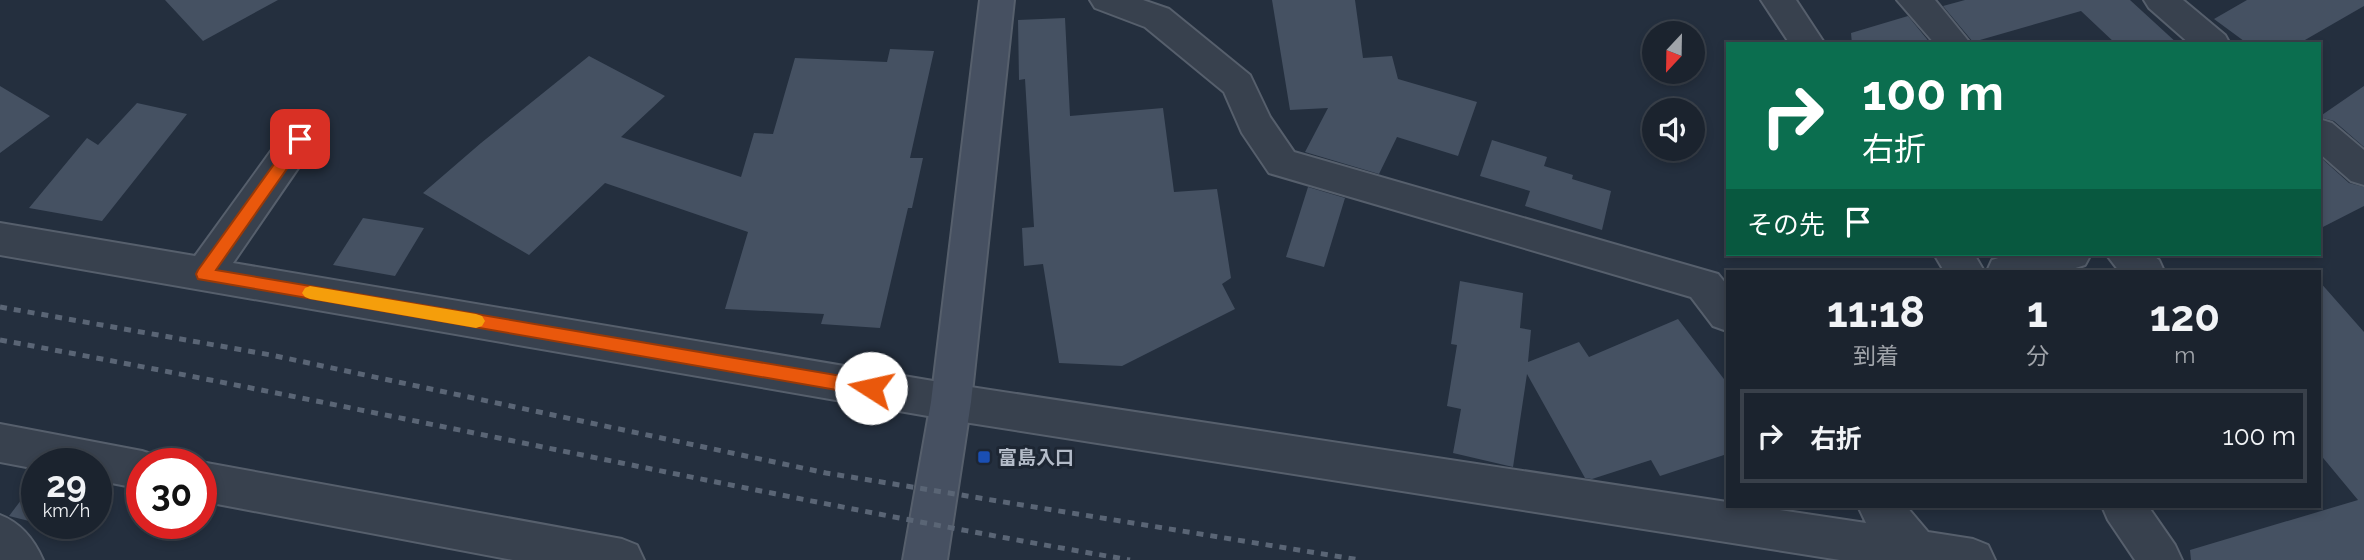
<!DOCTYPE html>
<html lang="ja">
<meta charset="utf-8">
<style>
:root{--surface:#1b232e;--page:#282f3a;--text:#f1f3f6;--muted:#a0a4aa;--line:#39404a}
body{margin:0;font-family:Raleway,"Noto Sans JP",sans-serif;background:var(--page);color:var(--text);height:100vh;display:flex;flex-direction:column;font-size:26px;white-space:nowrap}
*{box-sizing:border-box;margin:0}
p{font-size:23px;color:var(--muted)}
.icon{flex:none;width:38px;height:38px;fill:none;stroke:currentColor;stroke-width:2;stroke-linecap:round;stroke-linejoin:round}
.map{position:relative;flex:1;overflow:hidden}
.drawer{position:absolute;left:1726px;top:270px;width:595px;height:238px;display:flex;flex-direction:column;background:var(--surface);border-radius:0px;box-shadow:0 4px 10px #0003,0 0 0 2px var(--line)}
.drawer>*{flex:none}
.top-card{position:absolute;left:1726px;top:42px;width:595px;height:214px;border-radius:0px;box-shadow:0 4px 10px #0003,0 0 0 2px var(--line);background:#0b6e4f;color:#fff;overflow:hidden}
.needle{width:46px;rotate:202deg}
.controls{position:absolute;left:1642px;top:21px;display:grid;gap:14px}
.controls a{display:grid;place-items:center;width:63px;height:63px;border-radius:50%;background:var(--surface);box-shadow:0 4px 10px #0003,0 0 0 2px var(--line);font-size:35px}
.speed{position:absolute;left:21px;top:448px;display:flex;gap:14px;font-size:35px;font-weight:700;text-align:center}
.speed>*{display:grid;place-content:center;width:91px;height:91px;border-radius:50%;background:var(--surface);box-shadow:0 4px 10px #0003,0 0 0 2px var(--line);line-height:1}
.speed small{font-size:18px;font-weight:400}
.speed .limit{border:10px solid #d22;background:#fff;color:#111}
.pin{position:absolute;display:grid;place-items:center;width:60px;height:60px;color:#fff;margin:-30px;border-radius:14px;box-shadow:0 4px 10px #0006}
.me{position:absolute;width:77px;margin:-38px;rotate:280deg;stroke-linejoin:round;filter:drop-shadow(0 0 5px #0008)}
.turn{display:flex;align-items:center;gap:24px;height:147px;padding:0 21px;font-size:32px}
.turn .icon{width:91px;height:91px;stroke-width:2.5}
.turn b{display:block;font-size:49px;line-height:60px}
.then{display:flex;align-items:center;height:66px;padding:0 21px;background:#0003;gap:14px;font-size:26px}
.eta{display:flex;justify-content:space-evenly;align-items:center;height:119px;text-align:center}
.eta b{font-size:42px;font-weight:700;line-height:49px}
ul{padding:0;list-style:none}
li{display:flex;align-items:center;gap:21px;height:94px;margin:0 14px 10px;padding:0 7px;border:4px solid var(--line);border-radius:0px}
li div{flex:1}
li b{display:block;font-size:26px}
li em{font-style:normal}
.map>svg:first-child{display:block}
.building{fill:#455162}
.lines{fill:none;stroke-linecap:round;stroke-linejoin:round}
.street-casing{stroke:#565f6c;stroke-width:4}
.secondary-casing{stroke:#565f6c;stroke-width:4}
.street{fill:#38414e;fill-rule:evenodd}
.secondary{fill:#465061;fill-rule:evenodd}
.rail{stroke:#5a6575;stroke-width:5;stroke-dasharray:7 7;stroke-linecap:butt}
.route{fill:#ea580c;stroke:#983908;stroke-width:2}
.slow{fill:#f59e0b}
.transit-dot{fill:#1a4fb4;stroke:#1d2633;stroke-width:2.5}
.labels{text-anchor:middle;stroke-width:6;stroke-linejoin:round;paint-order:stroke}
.poi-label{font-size:19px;font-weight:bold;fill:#b4bcc9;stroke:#1d2633;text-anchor:start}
</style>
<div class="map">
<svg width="2364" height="560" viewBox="0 0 2364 560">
<rect width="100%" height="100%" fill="#242f3e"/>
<path class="building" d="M165 0H278L203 41Z
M1272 0H1355L1363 58 1392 56 1398 79 1477 102 1458 156 1397 137 1379 174 1305 152 1328 108 1290 110Z
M1965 0H2130L2178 44H2116L2081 11 1973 42 1943 6Z
M2247 0H2364V6L2298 44H2248L2214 19Z
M1908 16 1931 44H1852L1851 33Z
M1065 18 1070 116 1163 108 1174 192 1217 189 1231 278 1222 284 1235 309 1122 366 1059 363 1043 264 1024 266 1022 228 1034 227 1025 79 1019 80 1018 20Z
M890 49 934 51 910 158H923L912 208H908L880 328 821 324 824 314 725 309 748 232 605 183 529 255 423 193 481 143 589 56 665 96 621 137 741 177 754 133 773 134 795 58 887 62Z
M0 86 50 116 0 153Z
M2364 86V147L2334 121 2319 117Z
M137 103 187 114 102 221 29 208 87 138 98 145Z
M1492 140 1547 157 1544 166 1573 175 1572 179 1611 191 1602 230 1525 206 1530 191 1480 176Z
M2319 156 2349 183 2364 187V206L2319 229Z
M1308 187 1345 198 1324 267 1286 257Z
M363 218 424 228 395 276 333 265Z
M1460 281 1523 293 1520 328 1531 330 1528 362 1579 342 1589 357 1678 319 1727 383V454L1660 476 1651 460 1592 479 1585 478 1527 374 1513 467 1453 453 1461 409 1447 406 1457 345 1451 344Z
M2319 281 2364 332V560H2191L2190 550 2358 500 2319 453Z
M34 483H37V523L9 516Z"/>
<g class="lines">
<defs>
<path id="street" d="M1090 0H1143L1169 9 1250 75 1270 117 1294 152 1718 274 1727 285V331L1713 326 1691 297 1269 173 1242 133 1224 92 1145 27 1095 8Z
M1761 0H1796L1825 44H1790Z
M1897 0H1935L1971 44H1935Z
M2144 0H2183L2225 35 2230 44H2190L2149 8Z
M2319 119 2332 123 2364 150V185L2351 181 2319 153Z
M300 125 313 129 318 139 233 263 951 384 1727 502V506H1753L1866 523 1858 506H1906L1928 532 1973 539 1988 545 1995 560H1840L951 420 0 255V223L195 256 287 129Z
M1934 254H1974L1984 271H1944Z
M2011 254H2091L2085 265 2066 271H1987L1992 260Z
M2106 254H2151L2159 260 2164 271H2119Z
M0 424 142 451 157 456 160 464H142V489L96 480V464H37V469L0 462Z
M201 462 622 539 637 545 644 560H513L201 501V464H195Z
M2102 506H2148L2175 545 2182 560H2135L2108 520Z
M0 515C21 523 34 539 43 560H0Z"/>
<path id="secondary" d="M980 0H1014L971 402 947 560H903L931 402Z"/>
</defs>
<use href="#street" class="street-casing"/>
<use href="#secondary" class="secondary-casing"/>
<use href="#street" class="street"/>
<use href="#secondary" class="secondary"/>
<path class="rail" d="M0 307 271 355 826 473 1360 560
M0 340C378 409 752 495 1130 560"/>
</g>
<path class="route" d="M300 134 305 135 307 139 305 143 216 270 871 381 877 383 879 388 877 393 871 396 198 279 196 274 198 270 295 135Z"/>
<path class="slow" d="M310 286 476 314 482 316 485 321 482 326 476 328 310 299 305 297 302 293 305 288Z"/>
<rect class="transit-dot" x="977" y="450" width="14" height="14" rx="3.5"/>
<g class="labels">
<g class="poi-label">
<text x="998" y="464">富島入口</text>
</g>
</g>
</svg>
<div class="controls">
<a><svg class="needle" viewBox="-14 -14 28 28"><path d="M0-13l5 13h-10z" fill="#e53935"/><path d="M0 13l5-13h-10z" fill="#a0a4aa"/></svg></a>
<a><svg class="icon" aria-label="sound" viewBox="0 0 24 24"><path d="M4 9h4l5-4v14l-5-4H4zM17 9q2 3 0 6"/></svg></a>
</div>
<div class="speed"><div>29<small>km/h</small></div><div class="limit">30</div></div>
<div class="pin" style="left:300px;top:139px;background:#d93025"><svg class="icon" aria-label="arrive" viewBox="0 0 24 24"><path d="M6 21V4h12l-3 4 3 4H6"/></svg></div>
<svg class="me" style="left:871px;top:388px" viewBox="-20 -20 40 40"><circle r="19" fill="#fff"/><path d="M0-13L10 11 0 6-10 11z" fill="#ea580c"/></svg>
<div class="top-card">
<div class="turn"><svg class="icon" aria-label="right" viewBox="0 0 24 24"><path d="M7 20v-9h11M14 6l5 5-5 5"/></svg><div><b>100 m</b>右折</div></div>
<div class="then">その先<svg class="icon" aria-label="arrive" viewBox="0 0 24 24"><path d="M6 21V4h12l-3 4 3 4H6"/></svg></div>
</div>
<section class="drawer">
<div class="eta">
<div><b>11:18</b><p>到着</p></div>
<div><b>1</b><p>分</p></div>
<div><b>120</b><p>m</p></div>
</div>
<ul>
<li><svg class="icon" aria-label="right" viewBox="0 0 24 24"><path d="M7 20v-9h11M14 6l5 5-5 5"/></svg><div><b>右折</b></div><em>100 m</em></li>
</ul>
</section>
</div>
